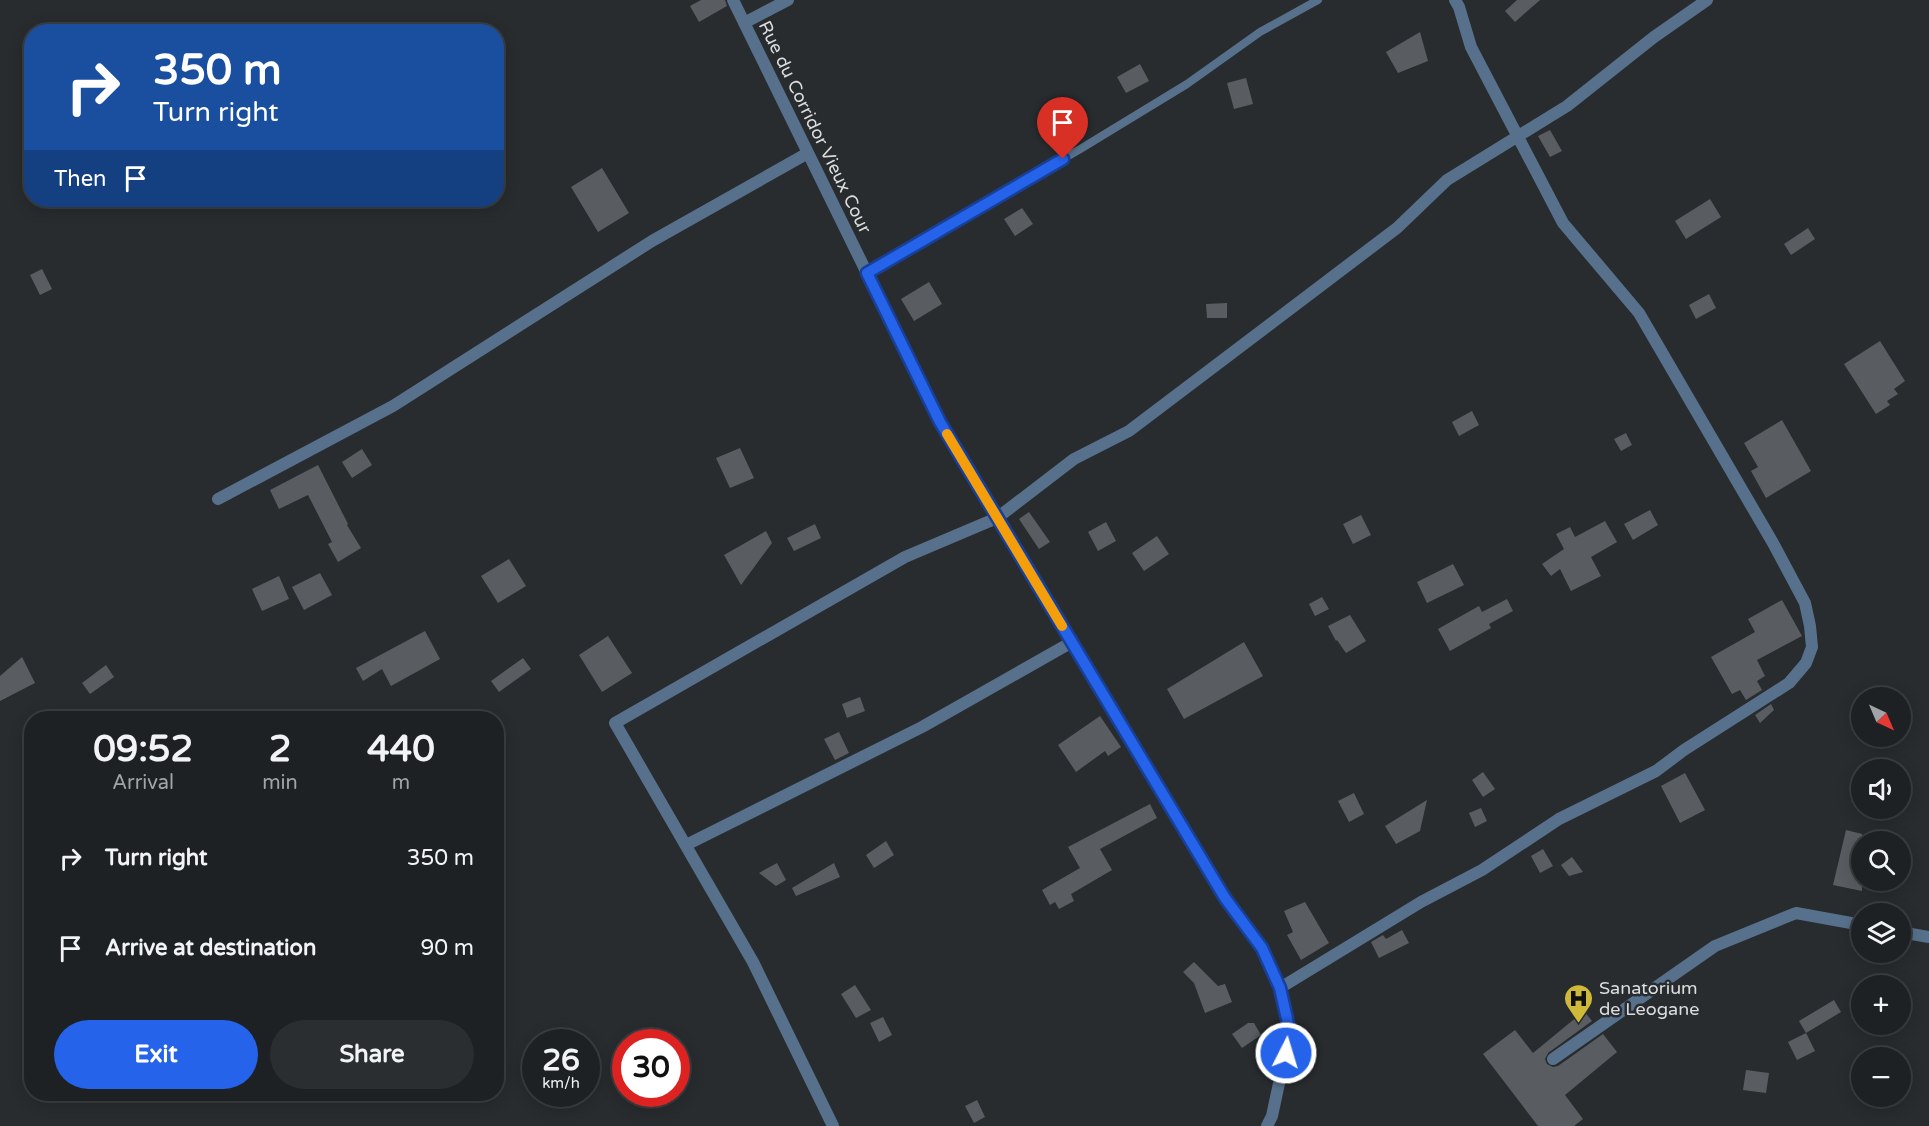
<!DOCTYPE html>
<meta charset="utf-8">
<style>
:root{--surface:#1e2123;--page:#2b2e30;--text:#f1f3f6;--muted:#a1a3a6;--line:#3c3e41;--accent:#2563eb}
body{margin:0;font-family:"Varela Round",sans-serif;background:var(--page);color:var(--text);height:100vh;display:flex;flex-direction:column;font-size:22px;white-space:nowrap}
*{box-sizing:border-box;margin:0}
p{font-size:20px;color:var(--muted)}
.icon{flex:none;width:33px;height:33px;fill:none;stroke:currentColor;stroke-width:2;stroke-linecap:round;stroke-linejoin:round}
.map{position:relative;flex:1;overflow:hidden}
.sheet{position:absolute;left:24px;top:711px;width:480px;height:390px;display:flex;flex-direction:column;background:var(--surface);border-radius:24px;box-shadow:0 3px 15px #0003,0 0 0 2px var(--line)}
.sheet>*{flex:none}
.guide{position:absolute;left:24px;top:24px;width:480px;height:183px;border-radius:24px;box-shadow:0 3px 15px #0003,0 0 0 2px var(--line);background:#1a4fa0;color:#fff;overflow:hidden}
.needle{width:39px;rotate:136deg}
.fabs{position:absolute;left:1851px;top:687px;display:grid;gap:12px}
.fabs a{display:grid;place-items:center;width:60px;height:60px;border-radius:50%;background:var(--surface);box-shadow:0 3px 15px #0003,0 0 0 2px var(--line);font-size:30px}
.speed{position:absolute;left:522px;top:1029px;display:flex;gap:12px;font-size:30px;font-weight:700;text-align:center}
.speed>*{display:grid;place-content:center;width:78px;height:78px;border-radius:50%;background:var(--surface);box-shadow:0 3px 15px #0003,0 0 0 2px var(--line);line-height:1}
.speed small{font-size:15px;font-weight:400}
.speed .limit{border:9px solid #d22;background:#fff;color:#111}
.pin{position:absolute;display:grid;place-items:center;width:51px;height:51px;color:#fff;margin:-62px -26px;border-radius:50% 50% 50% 0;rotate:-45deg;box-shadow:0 0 6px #0007}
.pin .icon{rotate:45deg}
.me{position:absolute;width:66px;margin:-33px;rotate:5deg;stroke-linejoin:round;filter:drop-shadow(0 0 4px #0008)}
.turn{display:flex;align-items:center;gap:21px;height:126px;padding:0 30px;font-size:27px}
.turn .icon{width:78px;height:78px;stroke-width:2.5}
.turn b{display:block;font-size:42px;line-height:51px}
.then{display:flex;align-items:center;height:57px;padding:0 30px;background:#0003;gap:12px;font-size:22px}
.eta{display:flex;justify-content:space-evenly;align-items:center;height:102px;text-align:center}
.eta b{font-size:36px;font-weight:700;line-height:42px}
.primary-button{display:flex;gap:12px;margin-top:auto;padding:12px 30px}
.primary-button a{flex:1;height:69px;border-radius:36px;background:var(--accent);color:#fff;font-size:24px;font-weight:700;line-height:69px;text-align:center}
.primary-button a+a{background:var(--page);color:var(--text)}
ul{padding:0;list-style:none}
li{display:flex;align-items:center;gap:18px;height:90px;padding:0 30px}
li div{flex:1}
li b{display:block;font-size:22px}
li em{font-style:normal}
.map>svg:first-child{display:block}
.building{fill:#595d61}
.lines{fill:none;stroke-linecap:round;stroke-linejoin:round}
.service{stroke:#57718c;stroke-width:8}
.minor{stroke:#57718c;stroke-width:12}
.route-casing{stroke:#184099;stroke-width:15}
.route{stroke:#2563eb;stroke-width:10}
.slow{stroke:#f59e0b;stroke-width:10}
.labels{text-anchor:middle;stroke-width:5;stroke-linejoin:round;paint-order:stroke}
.street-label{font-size:18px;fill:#dbdddf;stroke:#282c2f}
.poi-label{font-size:18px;fill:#dbdddf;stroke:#282c2f;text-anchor:start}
</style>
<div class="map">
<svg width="1929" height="1126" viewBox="0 0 1929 1126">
<rect width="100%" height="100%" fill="#282c2f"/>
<path class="building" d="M701 0H725L727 6 699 22 690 6Z
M1517 0H1540L1515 22 1505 11Z
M1420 32 1428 61 1398 73 1386 52Z
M1140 64 1149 81 1126 93 1117 77Z
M1246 78 1253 104 1234 109 1227 83Z
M1550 130 1562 151 1550 157 1538 136Z
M602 168 629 213 598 232 571 187Z
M1710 199 1721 217 1686 239 1675 221Z
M1022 208 1033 224 1015 236 1004 219Z
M1808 228 1815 239 1791 255 1784 244Z
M42 269 52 289 40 295 30 275Z
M929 282 942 304 914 321 901 299Z
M1709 294 1716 308 1696 319 1689 305Z
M1227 303V318H1207L1206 304Z
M1880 341 1905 381 1894 389 1898 394 1887 401 1890 405 1876 414 1844 364Z
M1472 411 1479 425 1459 436 1452 422Z
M1782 420 1811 471 1766 498 1751 471 1758 467 1744 443Z
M1626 433 1632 445 1621 451 1614 439Z
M740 448 754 478 730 488 716 458Z
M362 449 372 465 352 478 342 462Z
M318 465 348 524 347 525 361 548 338 562 328 544 332 542 308 495 279 509 270 490Z
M1650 510 1658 525 1633 540 1624 524Z
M1029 512 1050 542 1039 549 1019 519Z
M1361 515 1371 535 1353 544 1343 524Z
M1605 521 1617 542 1591 557 1601 576 1571 591 1560 569 1551 576 1542 564 1564 549 1556 534 1570 527 1575 537Z
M1106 522 1116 541 1098 551 1088 532Z
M815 524 821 538 794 551 787 538Z
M766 531 772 543 741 585 724 555Z
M1157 536 1169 554 1144 571 1132 553Z
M509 559 526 586 498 603 481 576Z
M1453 564 1464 585 1427 603 1417 582Z
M320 573 332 595 304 610 292 587Z
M279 576 289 599 262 611 252 589Z
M1322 597 1329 609 1315 616 1309 604Z
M1507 599 1513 611 1489 624 1491 628 1450 651 1438 629 1479 606 1482 612Z
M1782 600 1802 636 1757 660 1765 676 1757 681 1762 690 1746 700 1740 690 1732 694 1711 657 1755 632 1748 619Z
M1350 615 1366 641 1346 653 1337 640 1336 641 1328 626Z
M425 631 440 659 391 686 382 669 363 681 356 668Z
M608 636 632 673 602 692 579 655Z
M1244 642 1263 676 1184 719 1167 689Z
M22 657 35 683 0 701V676Z
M523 658 531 669 499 692 491 681Z
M106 665 114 677 90 694 82 683Z
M860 697 865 711 847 718 842 704Z
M1771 704 1774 710 1760 723 1755 715Z
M1100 716 1121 747 1108 756 1105 751 1076 772 1058 745Z
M839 732 849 753 835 760 824 739Z
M1483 772 1495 789 1483 797 1472 780Z
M1685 773 1705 810 1680 823 1661 786Z
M1354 793 1364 814 1349 822 1338 801Z
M1427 800 1420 831 1396 844 1385 826Z
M1150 804 1157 818 1100 849 1112 870 1071 894 1074 901 1059 909 1055 902 1050 905 1042 890 1080 868 1068 847Z
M1481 808 1487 821 1475 827 1469 813Z
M1846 830 1862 834V891L1833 885Z
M886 841 894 855 874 868 866 855Z
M1543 849 1553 866 1540 873 1531 856Z
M1572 857 1583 872 1569 876 1561 865Z
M777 863 786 880 776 886 759 873Z
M834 863 840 877 796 896 792 888Z
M1305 902 1329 943 1301 960 1287 935 1293 932 1284 911Z
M1402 930 1409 943 1379 958 1371 942 1383 935 1386 939Z
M1194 962 1218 986 1225 984 1232 1002 1205 1013 1194 983 1183 972Z
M855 985 871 1010 856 1018 841 994Z
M1834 1000 1841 1012 1806 1033 1799 1021Z
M1584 1011 1592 1021 1548 1053 1545 1059 1547 1064 1553 1067 1558 1066 1603 1034 1617 1052 1565 1095 1583 1119 1574 1126H1538L1483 1054 1515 1030 1533 1053Z
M883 1017 892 1035 879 1042 870 1023Z
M1248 1023H1254L1261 1035 1242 1048 1232 1034Z
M1806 1033 1815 1051 1797 1060 1788 1042Z
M1746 1070 1769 1073 1766 1093 1743 1090Z
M977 1100 985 1117 974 1123 965 1106Z"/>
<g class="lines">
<path class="service" d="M867 273 1082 148 1187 84 1260 32 1318 0"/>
<path class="minor" d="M733 0 940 422 1225 898 1262 947 1280 988 1290 1032 1272 1116 1267 1126
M744 23 788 0
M218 499 393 406 652 241 808 153
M686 845 922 727 1072 642
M1900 932 1929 937
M1280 988 1421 902 1482 870 1559 819 1656 771 1684 750 1789 683 1806 663 1812 647 1810 626 1805 603 1773 543 1639 313 1563 223 1471 47 1459 7 1455 0
M1553 1059 1715 946 1796 913 1862 925
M833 1126 753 962 615 723 905 557 997 518 1074 459 1129 431 1397 228 1447 180 1567 106 1654 37 1707 0"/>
</g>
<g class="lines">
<defs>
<path id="route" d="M1063 159 867 273 940 422 1225 898 1262 948 1280 988 1290 1032 1286 1053"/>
</defs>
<use href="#route" class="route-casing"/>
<use href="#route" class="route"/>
<path class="slow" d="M947 434 1062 626"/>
</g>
<defs>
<symbol id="hospital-pin" viewBox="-11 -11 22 30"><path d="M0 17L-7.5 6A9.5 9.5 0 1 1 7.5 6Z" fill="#ceb938" stroke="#282c2f"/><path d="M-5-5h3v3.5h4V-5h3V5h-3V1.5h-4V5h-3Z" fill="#111"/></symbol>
</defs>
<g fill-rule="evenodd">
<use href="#hospital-pin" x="1562" y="982" width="33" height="45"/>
</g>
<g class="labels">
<g class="street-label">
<text transform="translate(815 127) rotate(64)" y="6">Rue du Corridor Vieux Cour</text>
</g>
<g class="poi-label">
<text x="1599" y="994">Sanatorium<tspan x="1599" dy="21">de Leogane</tspan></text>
</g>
</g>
</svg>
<div class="fabs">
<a><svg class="needle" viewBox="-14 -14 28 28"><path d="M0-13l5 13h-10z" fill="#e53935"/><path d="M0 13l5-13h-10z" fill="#a1a3a6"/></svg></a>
<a><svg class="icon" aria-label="sound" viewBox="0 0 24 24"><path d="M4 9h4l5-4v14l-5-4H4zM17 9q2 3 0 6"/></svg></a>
<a><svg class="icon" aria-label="search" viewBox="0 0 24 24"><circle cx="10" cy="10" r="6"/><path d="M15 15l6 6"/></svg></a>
<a><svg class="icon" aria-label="layers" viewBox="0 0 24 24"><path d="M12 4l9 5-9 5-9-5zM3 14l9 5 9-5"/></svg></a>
<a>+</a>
<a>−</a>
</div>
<div class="speed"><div>26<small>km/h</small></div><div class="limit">30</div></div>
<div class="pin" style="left:1063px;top:159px;background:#d93025"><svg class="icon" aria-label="arrive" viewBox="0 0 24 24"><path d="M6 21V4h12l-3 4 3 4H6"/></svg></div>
<svg class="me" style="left:1286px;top:1053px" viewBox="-20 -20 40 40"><circle r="17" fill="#2563eb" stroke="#fff" stroke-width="3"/><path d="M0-11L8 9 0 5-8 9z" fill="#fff"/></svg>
<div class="guide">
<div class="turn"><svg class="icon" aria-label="right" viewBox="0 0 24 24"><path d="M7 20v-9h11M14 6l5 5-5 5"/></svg><div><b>350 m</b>Turn right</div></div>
<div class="then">Then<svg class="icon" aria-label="arrive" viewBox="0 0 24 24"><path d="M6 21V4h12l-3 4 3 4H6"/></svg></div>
</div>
<section class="sheet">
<div class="eta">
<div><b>09:52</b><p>Arrival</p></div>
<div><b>2</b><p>min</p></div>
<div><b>440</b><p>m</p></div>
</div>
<ul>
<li><svg class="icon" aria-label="right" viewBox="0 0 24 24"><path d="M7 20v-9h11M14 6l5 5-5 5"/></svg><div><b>Turn right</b></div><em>350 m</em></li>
<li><svg class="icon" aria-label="arrive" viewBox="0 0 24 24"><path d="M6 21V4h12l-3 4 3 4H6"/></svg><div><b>Arrive at destination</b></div><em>90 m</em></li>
</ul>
<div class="primary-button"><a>Exit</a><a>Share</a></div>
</section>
</div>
